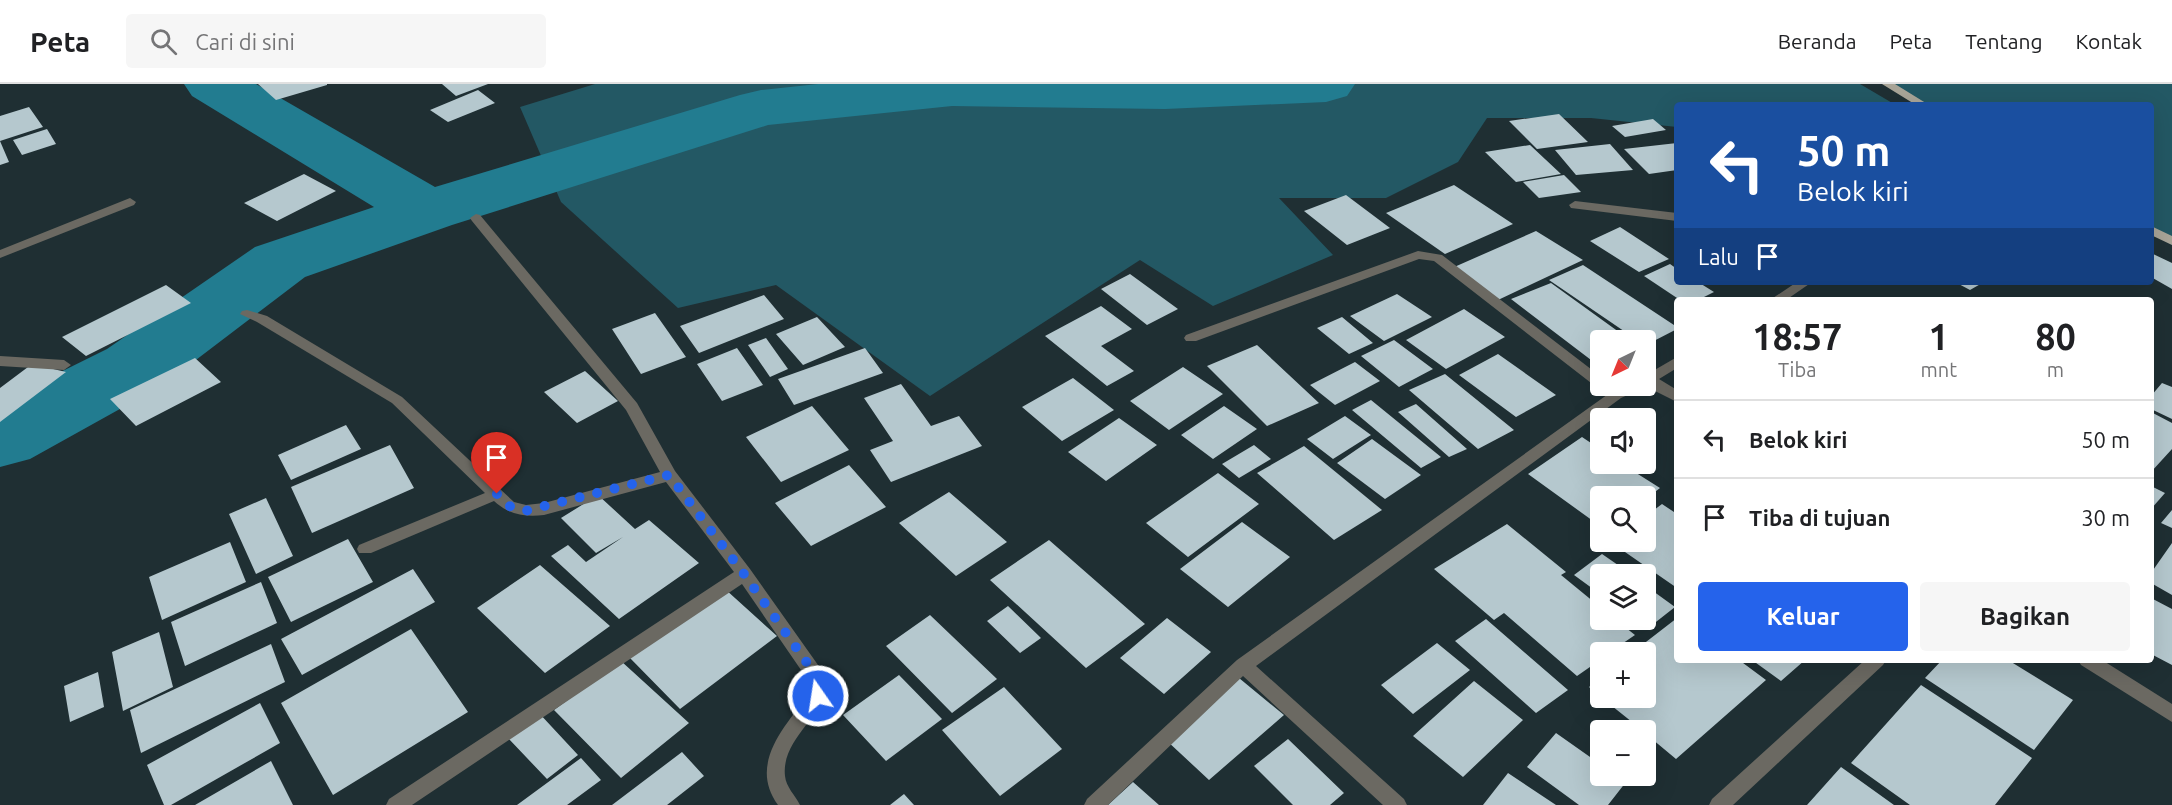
<!DOCTYPE html>
<html lang="id">
<meta charset="utf-8">
<style>
:root{--surface:#fff;--page:#f6f6f6;--text:#202124;--muted:#757577;--line:#e0e0e0;--accent:#2563eb}
body{margin:0;font-family:Ubuntu,sans-serif;background:var(--page);color:var(--text);height:100vh;display:flex;flex-direction:column;font-size:22px;white-space:nowrap}
*{box-sizing:border-box;margin:0}
p{font-size:20px;color:var(--muted)}
.icon{flex:none;width:33px;height:33px;fill:none;stroke:currentColor;stroke-width:2;stroke-linecap:round;stroke-linejoin:round}
.map{position:relative;flex:1;overflow:hidden}
.panel{position:absolute;left:1674px;top:213px;width:480px;height:366px;display:flex;flex-direction:column;background:var(--surface);border-radius:6px;box-shadow:0 6px 24px #0002}
.panel>*{flex:none}
.guide{position:absolute;left:1674px;top:18px;width:480px;height:183px;border-radius:6px;box-shadow:0 6px 24px #0002;background:#1a4fa0;color:#fff;overflow:hidden}
.needle{width:39px;rotate:223deg}
.controls{position:absolute;left:1590px;top:246px;display:grid;gap:12px}
.controls a{display:grid;place-items:center;width:66px;height:66px;border-radius:6px;background:var(--surface);box-shadow:0 6px 24px #0002;font-size:30px}
.pin{position:absolute;display:grid;place-items:center;width:51px;height:51px;color:#fff;margin:-62px -26px;border-radius:50% 50% 50% 0;rotate:-45deg;box-shadow:0 0 6px #0007}
.pin .icon{rotate:45deg}
.me{position:absolute;width:66px;margin:-33px;rotate:347deg;stroke-linejoin:round;filter:drop-shadow(0 0 4px #0008)}
.turn{display:flex;align-items:center;gap:21px;height:126px;padding:0 24px;font-size:27px}
.turn .icon{width:78px;height:78px;stroke-width:2.5}
.turn b{display:block;font-size:42px;line-height:51px}
.then{display:flex;align-items:center;height:57px;padding:0 24px;background:#0003;gap:12px;font-size:22px}
.eta{display:flex;justify-content:space-evenly;align-items:center;height:102px;text-align:center}
.eta b{font-size:36px;font-weight:600;line-height:42px}
.primary-button{display:flex;gap:12px;margin-top:auto;padding:12px 24px}
.primary-button a{flex:1;height:69px;border-radius:6px;background:var(--accent);color:#fff;font-size:24px;font-weight:600;line-height:69px;text-align:center}
.primary-button a+a{background:var(--page);color:var(--text)}
ul{padding:0;list-style:none}
li{display:flex;align-items:center;gap:18px;height:78px;padding:0 24px;border-top:2px solid var(--line)}
li div{flex:1}
li b{display:block;font-size:22px}
li em{font-style:normal}
header{display:flex;align-items:center;gap:36px;box-sizing:border-box;height:84px;padding:0 30px;background:var(--surface);border-bottom:2px solid var(--line)}
header strong{font-size:28px}
nav{display:flex;gap:33px;margin-inline-start:auto;font-size:21px}
.search{width:420px;height:54px;background:var(--page);display:flex;align-items:center;gap:15px;box-sizing:border-box;padding:0 21px;border-radius:6px;color:var(--muted);font-size:22px}
.map>svg:first-child{display:block}
.green{fill:#235864}
.lines{fill:none;stroke-linecap:round;stroke-linejoin:round}
.river{fill:#227c90;fill-rule:evenodd}
.building{fill:#b5c8ce}
.street{fill:#6b6962;fill-rule:evenodd}
.primary{fill:#a9a598;fill-rule:evenodd}
.route{stroke:#2563eb;stroke-width:10;stroke-dasharray:0 18}
</style>
<header>
<strong>Peta</strong>
<div class="search"><svg class="icon" aria-label="search" viewBox="0 0 24 24"><circle cx="10" cy="10" r="6"/><path d="M15 15l6 6"/></svg>Cari di sini</div>
<nav><a>Beranda</a><a>Peta</a><a>Tentang</a><a>Kontak</a></nav>
</header>
<div class="map">
<svg width="2172" height="721" viewBox="0 0 2172 721">
<rect width="100%" height="100%" fill="#1f2f33"/>
<path class="green" d="M595 0H1860L1894 20 1677 21V43L1591 34H1487L1458 78 1386 114H1279L1333 171 1213 222 1140 176 930 312 776 201 678 224 561 118 520 23Z
M1887 0H2172V161L2151 149V21H1924Z"/>
<g class="lines">
<path class="river" d="M184 0H256L435 103 740 11 761 6 818 0H1355L1347 12 1326 18 1165 25 952 22 768 41 452 141 305 193 163 301 30 375 0 383V318L107 265 255 163 374 123 192 12Z"/>
</g>
<path class="building" d="M258 0H327V1L276 16Z
M442 0H488L456 12Z
M478 6 495 19 448 38 430 26Z
M29 23 43 43 0 57V32Z
M1559 30 1588 58 1537 65 1509 37Z
M1653 35 1666 46 1625 53 1612 42Z
M47 45 56 60 22 71 13 56Z
M0 57 9 78 0 81Z
M1677 59V86L1649 90 1624 65Z
M1610 60 1633 86 1576 91 1555 66Z
M1530 61 1561 90 1516 98 1485 68Z
M304 90 336 107 277 137 244 119Z
M1564 91 1581 108 1539 114 1523 98Z
M1454 101 1513 140 1445 170 1386 129Z
M1346 111 1390 144 1347 161 1304 127Z
M1620 143 1669 175 1639 188 1590 157Z
M1536 147 1583 176 1498 216 1452 184Z
M2151 169 2172 179V205L2151 193Z
M1670 180 1677 185V198H1698L1714 208 1698 216H1680L1644 192Z
M1583 181 1677 243V245L1646 261V256H1637L1549 196Z
M1130 190 1178 225 1147 241 1101 205Z
M1955 198H1984L1970 206Z
M1551 199 1630 256H1600V276L1595 279 1511 215Z
M166 201 191 219 86 272 62 253Z
M1397 210 1432 233 1384 257 1350 232Z
M764 211 784 235 699 269 680 242Z
M1101 222 1132 245 1101 262 1134 287 1107 302 1045 252Z
M1464 225 1505 253 1446 285 1406 256Z
M655 229 686 273 641 290 612 245Z
M817 233 845 263 803 281 776 250Z
M1342 233 1373 259 1349 270 1317 244Z
M766 254 788 285 770 293 748 261Z
M1394 256 1433 285 1399 303 1361 272Z
M1257 261 1319 319 1267 342 1207 282Z
M737 264 763 301 722 317 697 280Z
M865 264 883 289 794 321 778 295Z
M1498 270 1556 311 1516 333 1459 291Z
M195 274 221 298 136 342 110 315Z
M1355 278 1380 297 1335 321 1310 301Z
M32 280 66 288 0 338V304Z
M1183 283 1223 310 1169 346 1130 317Z
M585 287 618 317 577 339 544 308Z
M1445 290 1514 346 1478 365 1409 306Z
M1073 294 1114 326 1062 357 1022 323Z
M2162 299 2172 303V335L2151 325V312Z
M901 300 931 342 959 332 982 362 891 398 870 366 893 357 864 314Z
M1371 316 1441 373 1421 384 1352 326Z
M1416 320 1467 365 1449 373 1398 328Z
M812 322 849 366 781 398 746 353Z
M1224 322 1257 345 1213 375 1181 351Z
M2151 328 2172 339V365L2151 388Z
M1345 332 1371 351 1333 375 1307 355Z
M1119 334 1157 361 1106 397 1068 368Z
M346 341 361 365 291 396 278 371Z
M1582 353 1600 365V380H1622L1660 404 1646 415V412H1600V442L1528 390Z
M1372 355 1421 391 1385 415 1337 379Z
M390 361 414 404 312 449 291 403Z
M1254 361 1271 375 1239 394 1222 380Z
M1304 362 1382 426 1334 456 1257 389Z
M849 381 886 423 811 462 775 419Z
M1218 389 1259 420 1188 473 1146 439Z
M2151 402 2165 409 2151 425Z
M949 408 1007 458 956 492 899 439Z
M598 411 635 445 649 436 699 479 619 535 551 472 568 461 586 478 623 453 596 469 561 434Z
M266 414 293 472 256 490 229 430Z
M1662 420 1677 430V504L1612 459 1646 458V432Z
M2172 426V444L2161 439Z
M1242 438 1290 473 1228 523 1180 485Z
M1507 440 1566 488 1561 491 1600 523V536H1616L1635 551 1610 568H1600V576L1577 592 1504 529 1494 536 1434 485Z
M348 455 373 498 291 538 268 493Z
M1049 456 1145 540 1086 584 990 496Z
M230 458 246 498 162 536 149 493Z
M2172 459V511L2151 499V489Z
M1602 470 1631 490H1600V510L1574 491Z
M540 481 610 542 545 589 477 524Z
M413 485 435 518 302 591 281 555Z
M261 498 277 539 185 582 171 538Z
M1646 502 1675 523 1647 545 1634 536H1646Z
M725 505 777 552 680 625 629 573Z
M2151 514 2172 525V581L2151 570Z
M1008 522 1041 554 1020 569 987 537Z
M930 531 997 595 952 629 886 562Z
M1167 534 1211 568 1164 610 1120 574Z
M1677 534V576H1739L1766 596 1676 675 1646 650V646H1642L1602 614H1646V568H1633Z
M1486 535 1568 606 1536 629 1455 557Z
M411 545 468 628 333 711 281 619Z
M159 548 173 603 123 627 112 568Z
M1437 559 1470 586 1413 630 1381 601Z
M271 560 285 598 141 669 130 626Z
M1752 576H1805L1781 597Z
M1942 576H2008L2073 616 2034 666 1925 594Z
M621 577 689 639 621 694 554 626Z
M98 588 104 623 70 638 64 602Z
M899 591 942 635 886 677 843 631Z
M1239 594 1284 631 1209 696 1166 656Z
M1600 594V613L1589 603Z
M1474 597 1523 636 1463 693 1413 652Z
M1921 601 2032 674 1995 721H1910L1851 679Z
M1004 603 1062 665 1000 712 942 646Z
M260 619 280 659 171 721H164L147 681Z
M538 628 578 671 547 695 506 652Z
M1556 649 1600 680V692H1617L1626 698 1608 721H1579L1527 683Z
M1288 655 1344 709 1330 721H1293L1254 682Z
M682 668 704 692 667 721H612Z
M581 674 601 696 567 721H517Z
M271 677 293 721H195Z
M1841 683 1894 721H1807Z
M1508 689 1556 721H1483Z
M1133 698 1159 721H1108Z
M904 710 914 721H890Z"/>
<g class="lines">
<path class="street" d="M130 114 136 118 134 121 0 174V166Z
M1575 117 1677 129V137L1571 124 1569 121Z
M476 130 480 131 637 319 675 387 750 485 823 588 830 602C821 633 781 657 785 692 786 703 795 711 800 721H778C748 680 785 642 810 609L812 602 742 500 412 721H386L389 715 734 488 666 398 544 431C525 433 509 431 494 417L371 469H359L357 465 359 461 485 409 392 319 257 238 240 230 242 227 247 226 267 232 402 313 514 418 526 421 544 419 660 388 626 326 472 137 470 134Z
M1418 167 1442 171 1600 292V302H1605H1595L1434 177 1419 175 1196 257H1186L1184 254 1186 251Z
M1797 198H1812L1786 216H1770Z
M0 272 64 276 71 281 64 286 0 282Z
M1677 273V284L1659 295 1677 306V318L1645 302 1646 291Z
M1624 302H1643L1641 305 1621 314 1256 582 1404 715 1407 721H1383L1243 592 1108 721H1084L1087 715 1237 576 1611 308Z
M1865 576H1886L1883 581 1733 721H1709L1712 715Z
M2078 576H2102L2172 620V638L2081 581Z"/>
<path class="primary" d="M1882 0H1895L1929 21H1916Z
M2151 142 2172 152V161L2151 151Z"/>
</g>
<g class="lines">
<path class="route" d="M497 410 509 422 525 427 669 391 744 490 817 593 821 602 818 612"/>
</g>
</svg>
<div class="controls">
<a><svg class="needle" viewBox="-14 -14 28 28"><path d="M0-13l5 13h-10z" fill="#e53935"/><path d="M0 13l5-13h-10z" fill="#757577"/></svg></a>
<a><svg class="icon" aria-label="sound" viewBox="0 0 24 24"><path d="M4 9h4l5-4v14l-5-4H4zM17 9q2 3 0 6"/></svg></a>
<a><svg class="icon" aria-label="search" viewBox="0 0 24 24"><circle cx="10" cy="10" r="6"/><path d="M15 15l6 6"/></svg></a>
<a><svg class="icon" aria-label="layers" viewBox="0 0 24 24"><path d="M12 4l9 5-9 5-9-5zM3 14l9 5 9-5"/></svg></a>
<a>+</a>
<a>−</a>
</div>
<div class="pin" style="left:497px;top:410px;background:#d93025"><svg class="icon" aria-label="arrive" viewBox="0 0 24 24"><path d="M6 21V4h12l-3 4 3 4H6"/></svg></div>
<svg class="me" style="left:818px;top:612px" viewBox="-20 -20 40 40"><circle r="17" fill="#2563eb" stroke="#fff" stroke-width="3"/><path d="M0-11L8 9 0 5-8 9z" fill="#fff"/></svg>
<div class="guide">
<div class="turn"><svg class="icon" aria-label="left" viewBox="0 0 24 24"><path d="M17 20v-9H6M10 6l-5 5 5 5"/></svg><div><b>50 m</b>Belok kiri</div></div>
<div class="then">Lalu<svg class="icon" aria-label="arrive" viewBox="0 0 24 24"><path d="M6 21V4h12l-3 4 3 4H6"/></svg></div>
</div>
<section class="panel">
<div class="eta">
<div><b>18:57</b><p>Tiba</p></div>
<div><b>1</b><p>mnt</p></div>
<div><b>80</b><p>m</p></div>
</div>
<ul>
<li><svg class="icon" aria-label="left" viewBox="0 0 24 24"><path d="M17 20v-9H6M10 6l-5 5 5 5"/></svg><div><b>Belok kiri</b></div><em>50 m</em></li>
<li><svg class="icon" aria-label="arrive" viewBox="0 0 24 24"><path d="M6 21V4h12l-3 4 3 4H6"/></svg><div><b>Tiba di tujuan</b></div><em>30 m</em></li>
</ul>
<div class="primary-button"><a>Keluar</a><a>Bagikan</a></div>
</section>
</div>
